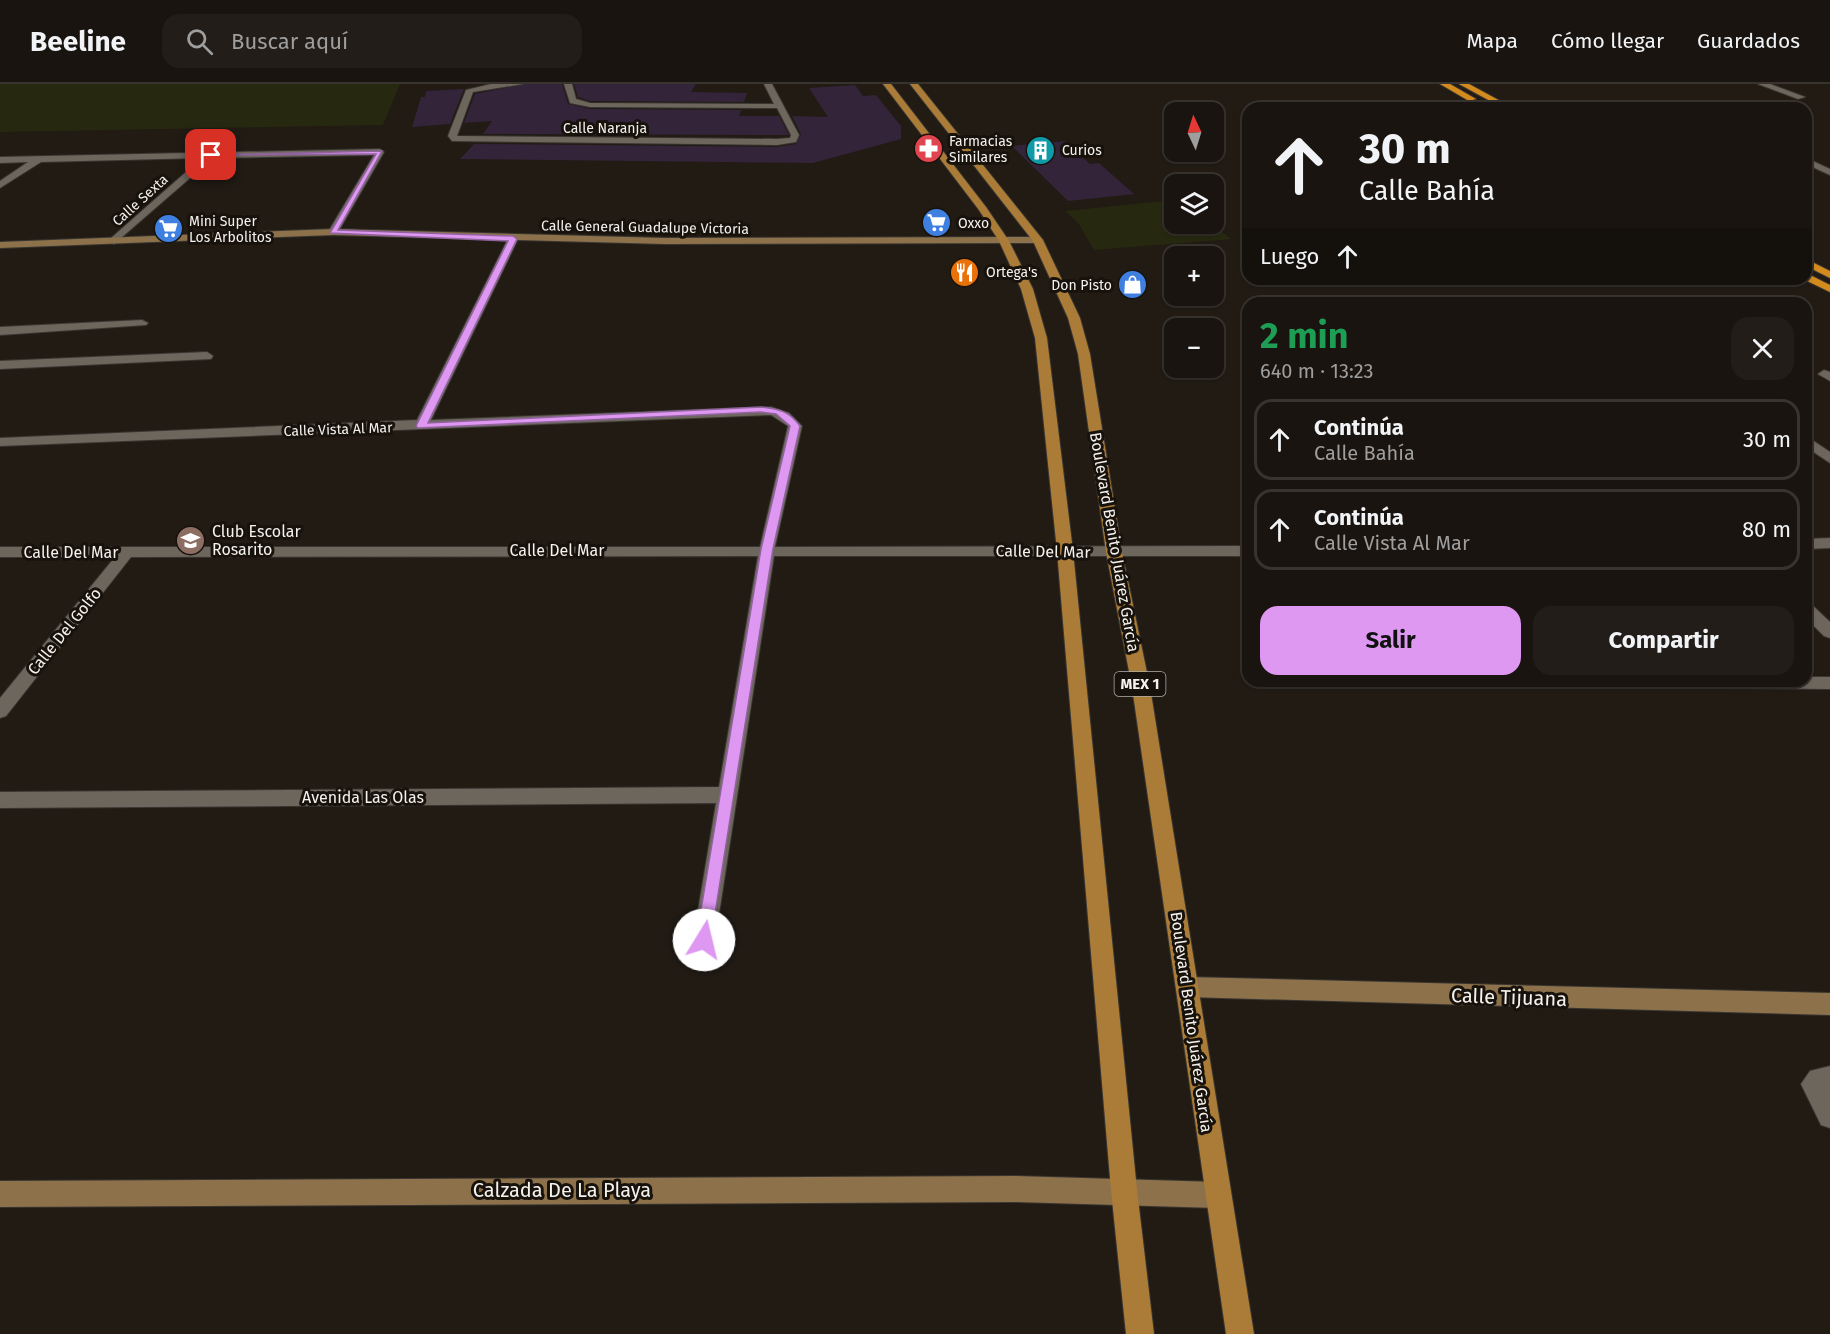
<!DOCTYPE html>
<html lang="es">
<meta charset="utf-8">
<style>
:root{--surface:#19140f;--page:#221d18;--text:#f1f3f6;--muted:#9f9e9e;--line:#37332f;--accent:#de98f2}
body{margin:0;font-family:"Fira Sans",sans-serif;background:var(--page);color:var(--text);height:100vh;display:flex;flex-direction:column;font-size:22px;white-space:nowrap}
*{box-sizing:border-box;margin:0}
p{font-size:20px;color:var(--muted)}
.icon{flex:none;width:33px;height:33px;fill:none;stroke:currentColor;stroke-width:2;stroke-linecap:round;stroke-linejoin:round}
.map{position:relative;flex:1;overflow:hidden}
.sheet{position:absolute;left:1242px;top:213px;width:570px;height:390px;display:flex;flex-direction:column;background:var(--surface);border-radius:18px;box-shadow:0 2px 4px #0004,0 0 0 2px var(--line)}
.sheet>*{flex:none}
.top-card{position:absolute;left:1242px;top:18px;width:570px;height:183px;border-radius:18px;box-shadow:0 2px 4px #0004,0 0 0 2px var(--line);background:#19140f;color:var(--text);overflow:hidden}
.needle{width:39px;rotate:356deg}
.controls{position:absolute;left:1164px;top:18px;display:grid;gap:12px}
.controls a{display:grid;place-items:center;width:60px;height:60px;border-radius:12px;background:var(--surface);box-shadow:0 2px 4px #0004,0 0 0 2px var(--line);font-size:30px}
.pin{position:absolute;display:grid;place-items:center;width:51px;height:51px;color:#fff;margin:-26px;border-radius:12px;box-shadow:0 3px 9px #0006}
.me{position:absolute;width:66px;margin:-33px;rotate:9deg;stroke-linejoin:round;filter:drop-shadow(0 0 4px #0008)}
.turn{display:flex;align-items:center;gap:21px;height:126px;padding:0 18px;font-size:27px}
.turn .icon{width:78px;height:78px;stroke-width:2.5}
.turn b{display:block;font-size:42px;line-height:51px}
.then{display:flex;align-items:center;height:57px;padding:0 18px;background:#0003;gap:12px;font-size:22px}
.round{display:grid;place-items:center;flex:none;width:63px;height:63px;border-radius:18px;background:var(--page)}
.head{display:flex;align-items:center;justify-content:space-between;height:102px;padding:0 18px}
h1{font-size:36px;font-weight:700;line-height:45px;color:#1e9e55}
.action{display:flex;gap:12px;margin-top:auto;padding:12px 18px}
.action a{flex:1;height:69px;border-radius:18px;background:var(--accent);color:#111;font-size:24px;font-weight:700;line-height:69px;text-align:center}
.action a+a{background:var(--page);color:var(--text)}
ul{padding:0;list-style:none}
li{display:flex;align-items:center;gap:18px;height:81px;margin:0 12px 9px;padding:0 6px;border:3px solid var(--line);border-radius:18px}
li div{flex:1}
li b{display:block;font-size:22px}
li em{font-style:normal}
header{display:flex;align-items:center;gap:36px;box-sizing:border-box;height:84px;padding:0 30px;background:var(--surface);border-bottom:2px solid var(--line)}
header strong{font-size:28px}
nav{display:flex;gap:33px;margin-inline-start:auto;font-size:21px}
.search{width:420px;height:54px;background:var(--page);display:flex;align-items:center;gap:15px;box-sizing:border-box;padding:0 21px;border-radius:18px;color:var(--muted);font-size:22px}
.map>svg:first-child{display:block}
.green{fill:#272810}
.building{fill:#33243a}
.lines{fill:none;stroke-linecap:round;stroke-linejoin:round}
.street-casing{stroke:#393531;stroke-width:2}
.secondary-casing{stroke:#393531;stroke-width:2}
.primary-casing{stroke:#393531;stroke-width:2}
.highway-casing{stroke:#393531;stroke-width:2}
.street{fill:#6d665d;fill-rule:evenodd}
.secondary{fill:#8c714a;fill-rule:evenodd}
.primary{fill:#aa7c37;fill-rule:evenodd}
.highway{fill:#d38b1d;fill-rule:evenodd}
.route{fill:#de98f2;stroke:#90639d;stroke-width:1.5}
.labels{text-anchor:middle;stroke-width:6;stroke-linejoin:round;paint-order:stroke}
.far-street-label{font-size:14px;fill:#f5f1ec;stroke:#17120b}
.far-poi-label{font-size:14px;fill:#f5f1ec;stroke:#17120b;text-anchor:start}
.shield{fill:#17120b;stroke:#b2aea8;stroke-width:1.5}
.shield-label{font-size:15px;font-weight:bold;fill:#f5f1ec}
.poi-label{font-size:16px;fill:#f5f1ec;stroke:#17120b;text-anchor:start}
.street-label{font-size:16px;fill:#f5f1ec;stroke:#17120b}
.near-street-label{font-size:20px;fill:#f5f1ec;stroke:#17120b}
</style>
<header>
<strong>Beeline</strong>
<div class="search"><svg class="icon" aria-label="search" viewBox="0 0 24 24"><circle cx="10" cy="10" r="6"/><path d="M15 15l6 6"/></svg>Buscar aquí</div>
<nav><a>Mapa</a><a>Cómo llegar</a><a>Guardados</a></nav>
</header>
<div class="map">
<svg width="1830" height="1250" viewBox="0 0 1830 1250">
<rect width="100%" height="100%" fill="#211b14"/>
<path class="green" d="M0 0H400L383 41 0 48Z
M1174 116V140H1212L1231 155 1094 166 1079 140 1065 127Z"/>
<path class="building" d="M525 0H562L568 20 590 25 741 26 739 32H779L789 51 483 50 492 37 464 39 475 10Z
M574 0H696L691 8 747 9 744 18 590 17 578 13Z
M855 1 863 12 876 11 901 42V55L813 79 460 75 474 60 777 63 796 60 801 50 792 32 828 33 809 4Z
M464 5 450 40 412 43 421 13H425L426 7Z
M1065 57 1090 80 1099 79 1134 110 1068 117 1012 62Z"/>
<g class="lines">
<defs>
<path id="street" d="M491 0H523L473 8 457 52 777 55 790 54 791 51 777 24 590 23 570 19 564 0H572L576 15 590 19 774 20 764 0H772L799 51 796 58 777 61 452 57 448 52 466 6Z
M1758 0H1770L1805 13 1798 15Z
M380 65 384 68 338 148 333 151 328 148 374 71 213 74 114 160 109 157 110 155 202 74 41 78 0 104V97L28 78 0 79V73Z
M1806 74 1830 85V91L1806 80Z
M513 152 518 155 431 336 771 323 789 329 802 342 775 463 1248 462V472H774L715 856 712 863 704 866 696 863 693 856 716 719 0 724V708L719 703 758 472 131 473 6 632 0 634V614L115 473H0V463H760L788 342 771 331 0 362V354L417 336 508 155Z
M142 236 148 239 146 241 0 251V243Z
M207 268 213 272 211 275 0 285V277Z
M1824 286 1830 288V297L1818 290Z
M1806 352 1830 368V379L1806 363Z
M1830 454V464L1806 465V455Z
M1806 520 1812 521 1830 538V554L1824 552 1806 534Z
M1806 593H1830V605L1593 603 1587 601 1584 597H1806Z
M1830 982V1044L1821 1041 1801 1000 1810 987Z"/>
<path id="secondary" d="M333 145 665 154 1038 153 1043 156 1038 159 665 160 333 151 0 164V158Z
M1187 893 1830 909V931L1187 913 1179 910 1176 903 1179 896Z
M1015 1092 1217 1098 1226 1102 1230 1111 1226 1120 1217 1124 1015 1118 0 1123V1097Z"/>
<path id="primary" d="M883 0H891L986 123 1009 157 1033 205 1047 254 1073 467 1137 1106 1154 1250H1126L1111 1106 1057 467 1035 254 1021 205 999 157 979 126Z
M910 0H918L1043 156 1080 234 1090 270 1122 468 1150 603 1254 1250H1226L1132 603 1106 468 1078 270 1068 234 1033 157Z"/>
<path id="highway" d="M1440 0H1450L1476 15 1469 17Z
M1459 0H1469L1513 24H1503Z
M1806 175 1830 187V194L1806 182Z
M1806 189 1830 201V208L1803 195H1806Z"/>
</defs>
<use href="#street" class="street-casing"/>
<use href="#secondary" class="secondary-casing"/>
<use href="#primary" class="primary-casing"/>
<use href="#highway" class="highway-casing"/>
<use href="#street" class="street"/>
<use href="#secondary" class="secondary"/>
<use href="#primary" class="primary"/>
<use href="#highway" class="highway"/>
</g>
<path class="route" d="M382 67 338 146 513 152 517 155 428 339 761 323C779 325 789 327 800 342L773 465 710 861 704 863 699 861 696 856 761 465 790 342 776 330 761 328 418 344 416 342 508 157 330 149 376 70 207 71Z"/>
<defs>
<symbol id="pharmacy-disc" viewBox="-11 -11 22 22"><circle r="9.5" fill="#e0444e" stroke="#17120b"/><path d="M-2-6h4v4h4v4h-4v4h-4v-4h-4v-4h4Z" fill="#fff"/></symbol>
<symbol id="building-disc" viewBox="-11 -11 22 22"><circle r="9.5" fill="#0f9aa8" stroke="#17120b"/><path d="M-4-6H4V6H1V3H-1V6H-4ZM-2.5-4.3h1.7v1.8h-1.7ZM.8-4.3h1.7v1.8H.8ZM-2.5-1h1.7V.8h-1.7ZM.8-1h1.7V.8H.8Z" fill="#fff"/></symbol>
<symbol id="supermarket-disc" viewBox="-11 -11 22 22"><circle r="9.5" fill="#3f7fe0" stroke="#17120b"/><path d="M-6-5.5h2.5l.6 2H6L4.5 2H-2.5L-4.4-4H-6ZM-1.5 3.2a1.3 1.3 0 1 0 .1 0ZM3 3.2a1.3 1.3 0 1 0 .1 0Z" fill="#fff"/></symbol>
<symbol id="restaurant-disc" viewBox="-11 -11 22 22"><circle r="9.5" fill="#e8710a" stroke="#17120b"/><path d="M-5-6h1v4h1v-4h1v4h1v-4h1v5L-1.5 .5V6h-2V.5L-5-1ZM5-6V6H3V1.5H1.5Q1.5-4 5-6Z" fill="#fff"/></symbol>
<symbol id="shop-disc" viewBox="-11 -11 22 22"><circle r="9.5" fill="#3f7fe0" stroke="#17120b"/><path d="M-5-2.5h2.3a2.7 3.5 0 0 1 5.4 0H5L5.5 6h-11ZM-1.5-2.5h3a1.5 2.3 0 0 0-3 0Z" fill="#fff"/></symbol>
<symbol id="school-disc" viewBox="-11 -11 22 22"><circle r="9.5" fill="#8d6e63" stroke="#17120b"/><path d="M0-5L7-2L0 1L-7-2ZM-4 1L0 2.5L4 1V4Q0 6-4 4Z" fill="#fff"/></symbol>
</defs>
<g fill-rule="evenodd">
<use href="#pharmacy-disc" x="912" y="48" width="33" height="33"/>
<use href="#building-disc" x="1024" y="50" width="33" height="33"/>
<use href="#supermarket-disc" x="920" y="122" width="33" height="33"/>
<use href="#supermarket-disc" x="152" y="128" width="33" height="33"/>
<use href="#restaurant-disc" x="948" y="172" width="33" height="33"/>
<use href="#shop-disc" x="1116" y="184" width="33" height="33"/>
<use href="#school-disc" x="174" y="440" width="33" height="33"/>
</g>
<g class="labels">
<g class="far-street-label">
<text x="605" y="49">Calle Naranja</text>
<text transform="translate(140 116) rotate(-42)" y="5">Calle Sexta</text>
<text transform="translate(645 143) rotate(1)" y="5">Calle General Guadalupe Victoria</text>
<text transform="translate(338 345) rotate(-2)" y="5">Calle Vista Al Mar</text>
</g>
<g class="far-poi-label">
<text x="949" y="62">Farmacias<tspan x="949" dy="16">Similares</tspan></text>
<text x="1062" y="71">Curios</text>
<text x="189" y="142">Mini Super<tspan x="189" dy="16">Los Arbolitos</tspan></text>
<text x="958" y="144">Oxxo</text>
<text x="986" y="193">Ortega's</text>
<text x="1112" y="206" text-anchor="end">Don Pisto</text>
</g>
<rect class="shield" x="1114.5" y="588" width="51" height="24" rx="4.5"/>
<g class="shield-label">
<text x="1140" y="605">MEX 1</text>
</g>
<g class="poi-label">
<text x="212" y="453">Club Escolar<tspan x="212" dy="18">Rosarito</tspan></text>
</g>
<g class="street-label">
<text transform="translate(1115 458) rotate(80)" y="6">Boulevard Benito Juárez García</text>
<text x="557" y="472">Calle Del Mar</text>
<text transform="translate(1043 467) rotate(1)" y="6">Calle Del Mar</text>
<text x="71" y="474">Calle Del Mar</text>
<text transform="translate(64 547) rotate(-51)" y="6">Calle Del Golfo</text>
<text x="363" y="719">Avenida Las Olas</text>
<text transform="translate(1192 938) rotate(82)" y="6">Boulevard Benito Juárez García</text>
</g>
<g class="near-street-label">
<text transform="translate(1509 913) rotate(2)" y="7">Calle Tijuana</text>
<text x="562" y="1113">Calzada De La Playa</text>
</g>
</g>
</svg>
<div class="controls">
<a><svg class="needle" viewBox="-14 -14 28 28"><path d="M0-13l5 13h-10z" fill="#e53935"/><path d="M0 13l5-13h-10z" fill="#9f9e9e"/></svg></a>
<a><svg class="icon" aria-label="layers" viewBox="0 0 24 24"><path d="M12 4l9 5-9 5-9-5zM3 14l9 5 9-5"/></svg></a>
<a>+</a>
<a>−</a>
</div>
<div class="pin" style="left:211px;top:71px;background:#d93025"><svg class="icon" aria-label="arrive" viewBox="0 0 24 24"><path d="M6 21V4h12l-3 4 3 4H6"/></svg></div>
<svg class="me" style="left:704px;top:856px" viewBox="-20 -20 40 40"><circle r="19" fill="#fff"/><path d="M0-13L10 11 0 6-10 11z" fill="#de98f2"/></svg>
<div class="top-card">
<div class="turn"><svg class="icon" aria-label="ahead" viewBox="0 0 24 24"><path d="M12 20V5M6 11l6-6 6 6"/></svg><div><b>30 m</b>Calle Bahía</div></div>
<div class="then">Luego<svg class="icon" aria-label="ahead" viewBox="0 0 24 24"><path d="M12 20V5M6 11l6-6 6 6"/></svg></div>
</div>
<section class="sheet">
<div class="head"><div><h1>2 min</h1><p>640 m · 13:23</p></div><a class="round"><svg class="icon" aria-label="close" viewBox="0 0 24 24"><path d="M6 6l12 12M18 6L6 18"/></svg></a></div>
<ul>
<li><svg class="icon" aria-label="ahead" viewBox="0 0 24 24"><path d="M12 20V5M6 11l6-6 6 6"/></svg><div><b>Continúa</b><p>Calle Bahía</p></div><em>30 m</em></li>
<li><svg class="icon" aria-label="ahead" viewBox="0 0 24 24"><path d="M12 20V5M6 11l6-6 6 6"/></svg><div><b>Continúa</b><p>Calle Vista Al Mar</p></div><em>80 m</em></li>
</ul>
<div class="action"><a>Salir</a><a>Compartir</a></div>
</section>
</div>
